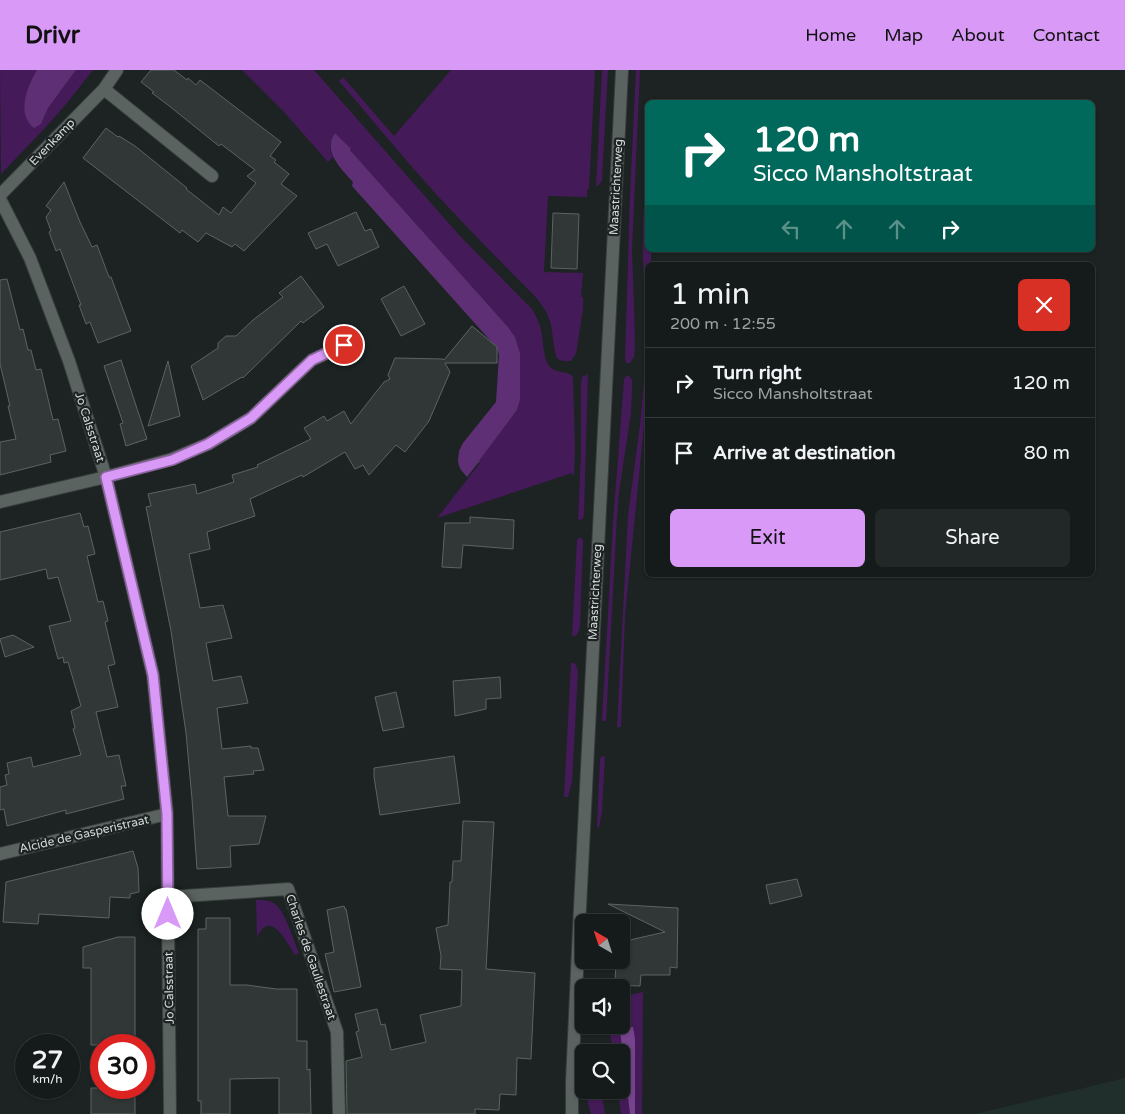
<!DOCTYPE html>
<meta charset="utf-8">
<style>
:root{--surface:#151a1a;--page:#222727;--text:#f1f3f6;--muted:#9da1a2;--line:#343839;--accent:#d99af7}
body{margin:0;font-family:"Varela Round",sans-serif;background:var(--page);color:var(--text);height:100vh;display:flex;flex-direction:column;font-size:19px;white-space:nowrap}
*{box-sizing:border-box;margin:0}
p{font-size:16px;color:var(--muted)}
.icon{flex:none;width:28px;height:28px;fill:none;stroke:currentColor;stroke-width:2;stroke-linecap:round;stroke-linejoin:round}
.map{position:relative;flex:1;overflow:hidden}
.sheet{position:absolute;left:645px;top:192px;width:450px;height:315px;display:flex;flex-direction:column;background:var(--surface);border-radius:8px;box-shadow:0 1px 4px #0004,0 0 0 1px var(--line)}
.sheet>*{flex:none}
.hud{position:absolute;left:645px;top:30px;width:450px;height:152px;border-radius:8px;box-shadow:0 1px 4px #0004,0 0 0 1px var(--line);background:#00695c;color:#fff;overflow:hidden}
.needle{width:32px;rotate:321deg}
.tools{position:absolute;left:575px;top:844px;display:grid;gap:10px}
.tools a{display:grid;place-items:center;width:55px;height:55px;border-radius:8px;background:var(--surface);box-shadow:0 1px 4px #0004,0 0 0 1px var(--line);font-size:25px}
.speed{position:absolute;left:15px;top:964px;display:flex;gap:10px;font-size:25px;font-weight:700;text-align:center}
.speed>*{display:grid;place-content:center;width:65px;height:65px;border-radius:50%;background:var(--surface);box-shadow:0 1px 4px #0004,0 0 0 1px var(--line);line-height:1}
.speed small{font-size:12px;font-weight:400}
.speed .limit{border:8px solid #d22;background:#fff;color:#111}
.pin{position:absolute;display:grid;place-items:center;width:42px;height:42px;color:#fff;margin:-21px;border:2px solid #fff;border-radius:50%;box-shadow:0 1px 5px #0007}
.me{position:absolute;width:55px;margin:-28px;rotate:0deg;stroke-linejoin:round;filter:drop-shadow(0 0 4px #0008)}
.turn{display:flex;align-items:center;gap:18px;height:105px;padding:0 25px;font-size:22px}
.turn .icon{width:65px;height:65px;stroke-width:2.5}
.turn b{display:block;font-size:35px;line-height:42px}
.lanes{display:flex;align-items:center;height:48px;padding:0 25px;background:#0003;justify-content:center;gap:25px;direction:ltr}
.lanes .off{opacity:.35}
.round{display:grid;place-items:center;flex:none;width:52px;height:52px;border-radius:8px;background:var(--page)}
.summary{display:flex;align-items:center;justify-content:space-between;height:85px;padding:0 25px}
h1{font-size:30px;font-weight:600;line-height:38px}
.cta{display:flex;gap:10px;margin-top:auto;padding:10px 25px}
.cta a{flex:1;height:58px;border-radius:8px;background:var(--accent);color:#111;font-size:20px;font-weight:600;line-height:58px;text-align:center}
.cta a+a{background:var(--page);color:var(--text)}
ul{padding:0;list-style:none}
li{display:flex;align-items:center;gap:15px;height:70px;padding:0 25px;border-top:1px solid var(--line)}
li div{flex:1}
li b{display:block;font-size:19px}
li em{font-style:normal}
header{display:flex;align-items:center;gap:30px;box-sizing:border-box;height:70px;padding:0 25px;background:var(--accent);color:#111}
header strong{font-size:24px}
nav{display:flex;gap:28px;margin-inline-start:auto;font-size:18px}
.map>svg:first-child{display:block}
.built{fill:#202e2c}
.green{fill:#451a58}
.forest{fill:#5f2f75}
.water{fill:#75448c}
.building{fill:#303736;stroke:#5c6463}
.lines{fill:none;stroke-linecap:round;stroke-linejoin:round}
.street-casing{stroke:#373d3c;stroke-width:14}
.secondary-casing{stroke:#373d3c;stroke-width:14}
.street{stroke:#5b6361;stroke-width:12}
.secondary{stroke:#5b6361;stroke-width:12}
.route-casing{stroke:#8d64a1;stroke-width:12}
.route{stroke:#d99af7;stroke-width:9}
.labels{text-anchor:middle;stroke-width:4.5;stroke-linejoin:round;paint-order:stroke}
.street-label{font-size:12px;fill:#d4d9d8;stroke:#1c2322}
</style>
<header>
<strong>Drivr</strong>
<nav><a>Home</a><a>Map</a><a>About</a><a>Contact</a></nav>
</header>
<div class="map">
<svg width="1125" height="1044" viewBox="0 0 1125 1044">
<rect width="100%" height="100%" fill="#1c2322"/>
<path class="built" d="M1125 1008V1044H975Z"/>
<path class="green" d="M0 0H37L29 15 25 33 41 54 48 38 76 0H93L67 33 45 58 1 104Z
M242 0H314L460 166 532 239C535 244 538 250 540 256 544 268 542 290 551 298 557 303 567 301 573 306L575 379 574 405H572V403L437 448 480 393 479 391 517 340 520 330V283L515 267 508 257 335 63C329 71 329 79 333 87L328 92 284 42Z
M451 0H595L589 119H587V127L548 126 544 202 583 203 581 227H583V239L576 284 571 291C567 291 560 292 557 288 555 286 552 261 551 255 547 239 537 228 526 217 501 192 476 167 451 140 412 99 376 54 339 11L343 7 394 66Z
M602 0H608L602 110 599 115 596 116Z
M636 0H640L632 180 634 233 635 279 634 287 630 293H626L625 289 630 125Z
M647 75 648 180H651V195H648V278L644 356 625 545 621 657H617L628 446 640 355 644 309 646 254 643 190V155Z
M588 304 584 443 583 449 578 450 581 383V314L582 307Z
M626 306H629L632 310V318L631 343 619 422 617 447 606 651H602L613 453 624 309Z
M579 468H582L583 470 580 557 578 563 575 566H572L577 470Z
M571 593H574L576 595 578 601 572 712 568 727H564Z
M605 686 602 741 599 758 597 757 600 689 601 687Z
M256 830C263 830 270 830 275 834 285 841 294 872 299 883L295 885C286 871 270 838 257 868Z
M643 922 642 1044H635L633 957 621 958 620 961 630 1044H621L618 1020H621V982H613L609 955H621V927Z
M585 1020H601L605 1044H591L586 1025H585Z"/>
<path class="forest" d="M37 0H76L48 38 41 54 34 58C16 45 27 16 37 0Z
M335 63 351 79 350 80 508 257 515 267 520 283V330L517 340 479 391 480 392 478 393 467 407 461 400 459 396 458 391 459 381 463 373 496 332 499 285 497 278 352 116 353 112C341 98 322 81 335 63Z"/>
<path class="water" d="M633 957 635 969V1044H630L620 961 621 958Z"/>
<path class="building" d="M151 0H174L187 10 188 8 196 15 200 10 281 72 270 86 276 90 274 92 289 104 281 114 297 126 244 181 235 174 232 177 206 163 198 172 182 160 180 163 83 88 106 58 118 67 119 66 135 76 187 118 186 119 219 145 223 137 231 143 256 113 247 106 255 100 221 74 219 76 168 35 152 23 154 22 141 12Z
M64 112 80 152 92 177 97 175 109 207H111L131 261 98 273 90 252 86 254 79 235H81L60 179 56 181 49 162 51 161 46 147 51 140 46 136Z
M356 142 365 161 371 159 379 177 338 196 327 174 316 179 308 163Z
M553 143 579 144 577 199 551 198Z
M301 206 324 237 303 253 301 251 243 308 242 307 203 330 191 296 218 278V273L226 266H236L253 250 283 227 279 223Z
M7 209 20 260 23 259 28 280H31L36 300 41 299 53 350 58 349 66 381 50 385 51 392 0 405V372L16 369 8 336H10L0 294V210Z
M404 216 425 254 401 266 381 229Z
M472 256 497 277V293H445L450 302 429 351 405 382 396 375 369 405 363 395 355 399 345 382 303 407 302 405 250 429 255 446 207 462 210 479 189 484 200 538 223 535 232 568 206 573 213 611 241 606 248 633 217 638 222 679 251 676V678H258L264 700 253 701 254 704 224 707 228 746H266L259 774 230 776 231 797 197 799 192 729 186 663 171 561 146 437 151 436 148 424 195 414 197 424 234 412 232 405 258 397 257 395 311 369 304 358 324 346 327 351 344 341 351 354 384 312 390 309 388 305 395 288 443 289 444 290Z
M121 290 147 369 126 376 120 354 123 353 104 296Z
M168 291 180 346 148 356Z
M80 443 84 457 88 456 95 484 87 486 98 532 103 531 108 551 105 552 115 594 108 596 118 637 96 642 107 687 119 685 126 716H121L124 729 66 744V740L7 756 4 739 0 740V717L7 715 5 705 9 704 7 693 31 687 33 697 81 685 73 659 75 658 71 641 81 636 68 592 64 593 63 587 58 589 49 556 71 551 58 507 48 509 46 499 0 510V462Z
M470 447 514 450 513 479 463 475 461 498 442 497 445 453H470Z
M13 565 34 577 5 587 0 569Z
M500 607 501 628 486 629V639L455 646 453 611Z
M396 622 404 657 383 661 375 627Z
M454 686 460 733 380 745 374 707V698Z
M463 751 494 752 486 899 535 903 531 989 517 988 516 1025 500 1024 499 1040 475 1039V1044H347L346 991 362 987 356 962 359 961 355 944 377 939 381 955 385 954 391 980 426 972 420 945 461 936 462 900 440 899 441 886 436 858 448 855 450 812H452L453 791H461Z
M133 781 138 798 139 822 130 824V828L110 827 109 848 39 844 38 854 3 852 6 812Z
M797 809 802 826 770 834 766 815Z
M608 834 678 838 677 898 670 897V905H641L640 916 615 915 616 890H621V872L665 862Z
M344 836 345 839H346L361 917 334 922 325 884 334 882 327 840Z
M206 848H230V915H247L276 919H297V971H307V1000L310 999 311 1044H279V1008L230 1009V1044H201V1031H198V859H206Z
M118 867H135V975H91V898H83V877Z
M91 1018H128V1026H135V1044H91Z"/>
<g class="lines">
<defs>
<path id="street" d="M104 19 212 106
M0 125 104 19 117 0
M0 129 30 188 69 291 106 407 153 605 167 744 170 1044
M0 432 106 407 172 389 208 374 251 348 312 290 344 275
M0 784 167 744
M169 827 288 819 337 962 339 1044"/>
<path id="secondary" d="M572 1044V1011L579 858 622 0"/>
</defs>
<use href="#street" class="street-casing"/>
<use href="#secondary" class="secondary-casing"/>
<use href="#street" class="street"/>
<use href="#secondary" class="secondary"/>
</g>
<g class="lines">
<defs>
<path id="route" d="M168 844 167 744 153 605 106 407 172 390 208 374 251 348 312 290 344 275"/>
</defs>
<use href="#route" class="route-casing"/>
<use href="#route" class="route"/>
</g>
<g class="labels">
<g class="street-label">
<text transform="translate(52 72) rotate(-46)" y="4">Evenkamp</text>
<text transform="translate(616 117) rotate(-87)" y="4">Maastrichterweg</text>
<text transform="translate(90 357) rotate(72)" y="4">Jo Calsstraat</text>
<text transform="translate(595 522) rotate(-87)" y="4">Maastrichterweg</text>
<text transform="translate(84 764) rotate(-13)" y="4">Alcide de Gasperistraat</text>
<text transform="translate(311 887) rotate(71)" y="4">Charles de Gaullestraat</text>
<text transform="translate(169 918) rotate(-91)" y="4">Jo Calsstraat</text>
</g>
</g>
</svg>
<div class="tools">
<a><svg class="needle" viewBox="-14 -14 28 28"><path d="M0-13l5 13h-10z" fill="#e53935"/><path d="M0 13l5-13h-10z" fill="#9da1a2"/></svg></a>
<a><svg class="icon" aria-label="sound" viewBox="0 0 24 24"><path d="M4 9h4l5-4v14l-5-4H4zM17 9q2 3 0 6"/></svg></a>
<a><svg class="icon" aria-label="search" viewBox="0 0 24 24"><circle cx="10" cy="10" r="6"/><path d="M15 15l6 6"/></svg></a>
</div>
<div class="speed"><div>27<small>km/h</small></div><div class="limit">30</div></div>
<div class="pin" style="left:344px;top:275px;background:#d93025"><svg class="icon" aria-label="arrive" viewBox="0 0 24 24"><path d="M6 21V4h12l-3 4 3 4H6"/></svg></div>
<svg class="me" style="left:168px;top:844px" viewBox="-20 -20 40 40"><circle r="19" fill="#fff"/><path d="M0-13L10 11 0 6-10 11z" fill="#d99af7"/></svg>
<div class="hud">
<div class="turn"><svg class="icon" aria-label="right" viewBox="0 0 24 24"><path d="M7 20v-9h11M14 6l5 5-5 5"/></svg><div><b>120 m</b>Sicco Mansholtstraat</div></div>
<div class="lanes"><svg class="icon off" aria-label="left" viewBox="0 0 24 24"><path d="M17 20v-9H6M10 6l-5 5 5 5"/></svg><svg class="icon off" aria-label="ahead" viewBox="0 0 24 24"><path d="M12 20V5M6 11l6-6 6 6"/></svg><svg class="icon off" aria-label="ahead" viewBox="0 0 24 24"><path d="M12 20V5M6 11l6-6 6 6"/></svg><svg class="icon" aria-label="right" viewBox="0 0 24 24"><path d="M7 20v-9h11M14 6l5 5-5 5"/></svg></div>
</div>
<section class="sheet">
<div class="summary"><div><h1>1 min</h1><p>200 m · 12:55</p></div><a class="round" style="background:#d93025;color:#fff"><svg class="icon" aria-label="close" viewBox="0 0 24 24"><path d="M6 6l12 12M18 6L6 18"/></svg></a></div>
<ul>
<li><svg class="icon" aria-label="right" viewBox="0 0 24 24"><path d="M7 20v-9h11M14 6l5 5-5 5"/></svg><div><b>Turn right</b><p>Sicco Mansholtstraat</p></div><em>120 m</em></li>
<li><svg class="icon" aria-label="arrive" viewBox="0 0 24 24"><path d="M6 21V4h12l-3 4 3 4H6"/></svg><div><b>Arrive at destination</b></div><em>80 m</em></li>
</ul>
<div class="cta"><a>Exit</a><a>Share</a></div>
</section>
</div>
